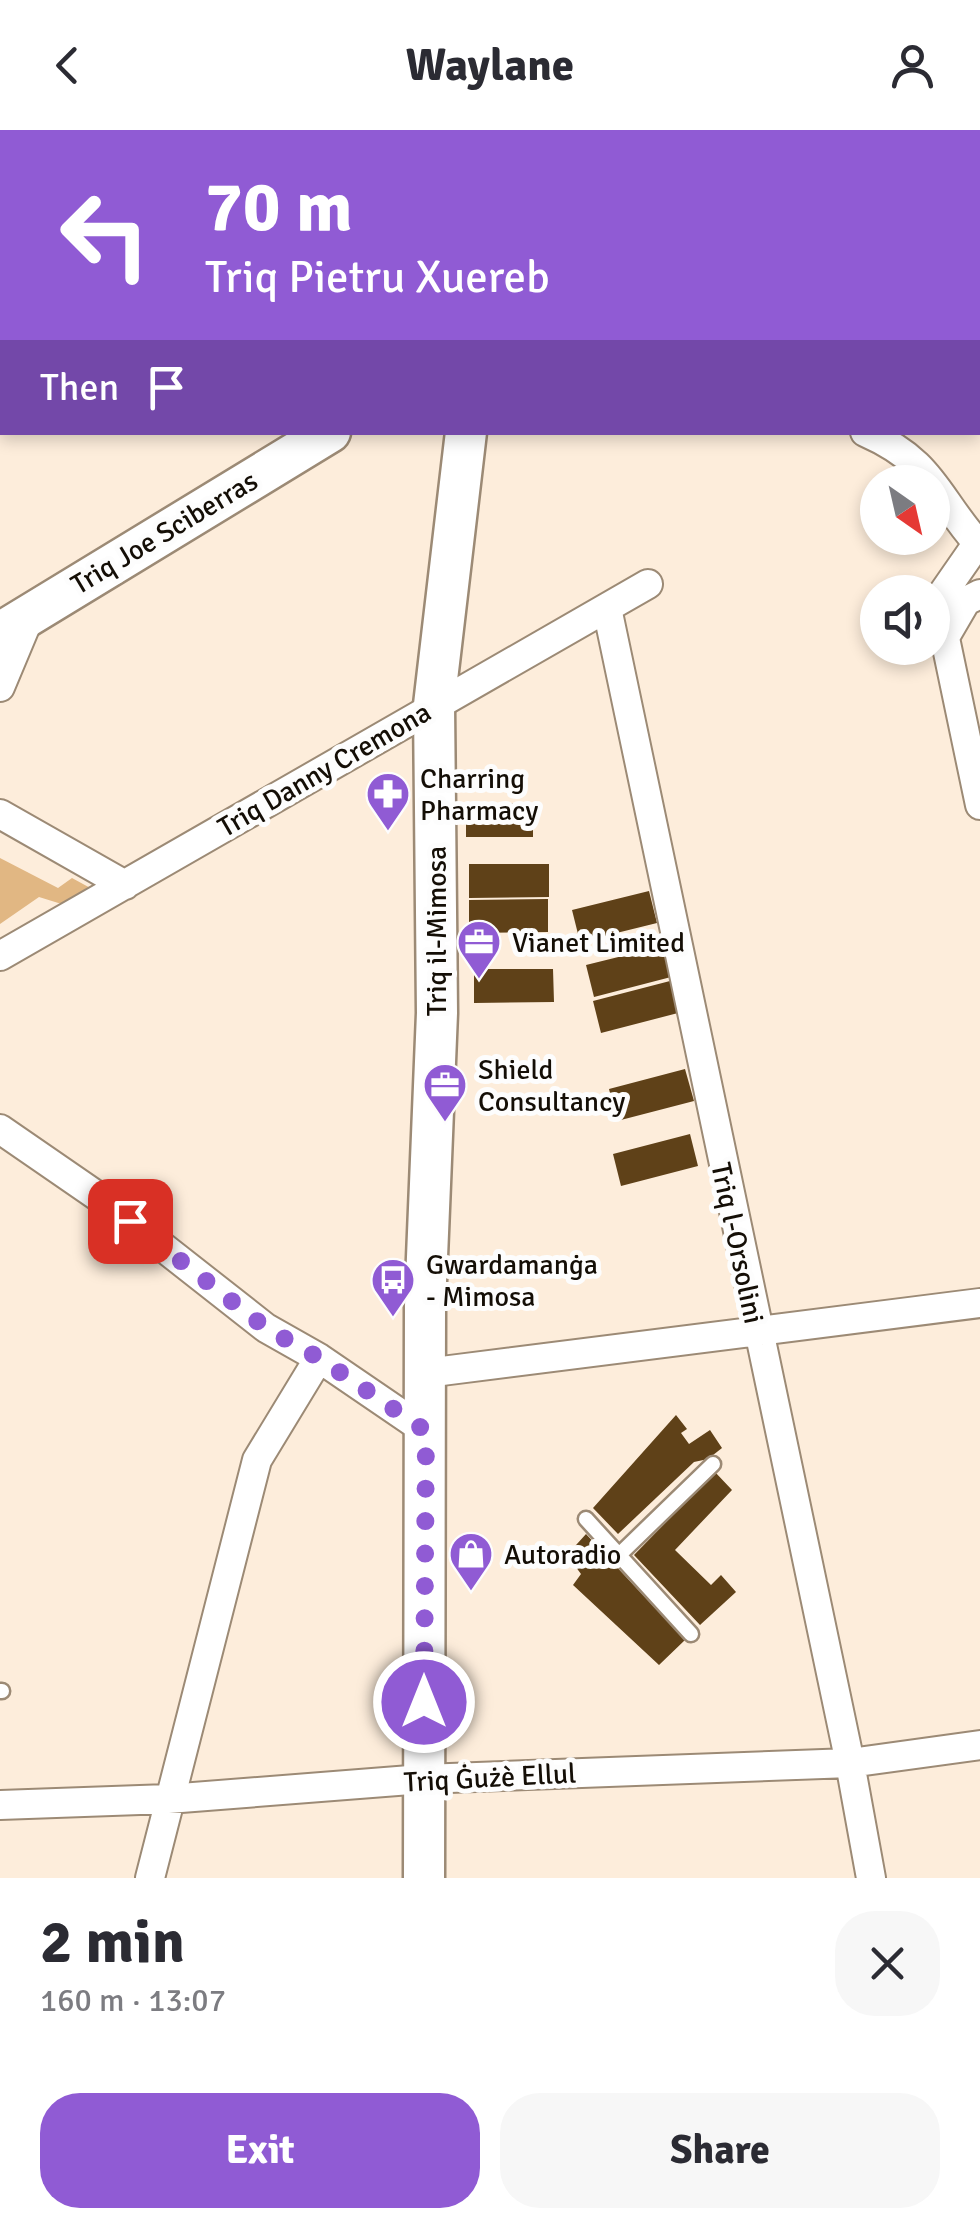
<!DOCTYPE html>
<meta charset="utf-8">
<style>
:root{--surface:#fff;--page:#f7f7f7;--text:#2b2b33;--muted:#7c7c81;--accent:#905bd4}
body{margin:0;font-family:Signika,sans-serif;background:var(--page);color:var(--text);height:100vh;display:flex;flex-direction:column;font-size:38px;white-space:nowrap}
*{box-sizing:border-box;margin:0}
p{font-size:32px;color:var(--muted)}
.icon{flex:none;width:55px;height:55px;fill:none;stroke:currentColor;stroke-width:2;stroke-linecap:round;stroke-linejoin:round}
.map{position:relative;height:1748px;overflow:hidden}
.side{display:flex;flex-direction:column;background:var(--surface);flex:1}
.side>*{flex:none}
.guide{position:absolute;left:0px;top:0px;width:980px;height:305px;box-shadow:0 5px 15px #0003;background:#905bd4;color:#fff;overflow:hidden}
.needle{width:65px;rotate:146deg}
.tools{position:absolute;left:860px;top:335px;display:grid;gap:20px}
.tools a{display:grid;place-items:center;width:90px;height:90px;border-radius:50%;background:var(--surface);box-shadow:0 5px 15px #0003;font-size:50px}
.pin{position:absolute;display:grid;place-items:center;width:85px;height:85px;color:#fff;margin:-42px;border-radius:20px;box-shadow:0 5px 15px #0006}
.me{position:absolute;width:110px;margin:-55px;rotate:0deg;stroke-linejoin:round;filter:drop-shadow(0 0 8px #0008)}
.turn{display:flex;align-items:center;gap:35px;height:210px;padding:0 40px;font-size:45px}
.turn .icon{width:130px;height:130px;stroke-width:2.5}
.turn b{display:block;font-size:70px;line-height:85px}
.then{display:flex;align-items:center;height:95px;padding:0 40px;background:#0003;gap:20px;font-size:38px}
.round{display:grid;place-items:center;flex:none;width:105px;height:105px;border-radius:40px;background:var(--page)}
.head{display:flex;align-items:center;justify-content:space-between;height:170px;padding:0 40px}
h1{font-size:60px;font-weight:700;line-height:75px}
.button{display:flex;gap:20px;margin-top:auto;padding:20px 40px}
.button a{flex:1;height:115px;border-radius:40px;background:var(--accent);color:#fff;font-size:40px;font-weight:700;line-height:115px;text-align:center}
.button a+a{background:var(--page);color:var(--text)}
header{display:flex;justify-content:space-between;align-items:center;height:130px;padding:0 40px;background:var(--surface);font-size:45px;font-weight:700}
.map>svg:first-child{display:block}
.green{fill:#e1b783}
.building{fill:#5f4118}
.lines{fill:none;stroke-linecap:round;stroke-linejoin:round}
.lane-casing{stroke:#9c8a75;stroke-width:19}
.street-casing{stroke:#9c8a75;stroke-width:32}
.secondary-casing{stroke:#9c8a75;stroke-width:45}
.lane{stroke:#fff;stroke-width:14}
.street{stroke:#fff;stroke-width:28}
.secondary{stroke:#fff;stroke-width:40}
.route{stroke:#905bd4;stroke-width:18;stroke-dasharray:0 32.4}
.labels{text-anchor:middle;stroke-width:10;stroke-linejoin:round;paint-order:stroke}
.street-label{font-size:28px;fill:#140e06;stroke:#fdfdfd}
.poi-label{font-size:28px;fill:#140e06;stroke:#fdfdfd;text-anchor:start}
</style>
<header><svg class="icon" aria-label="back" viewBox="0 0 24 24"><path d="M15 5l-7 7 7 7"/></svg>Waylane<svg class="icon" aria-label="person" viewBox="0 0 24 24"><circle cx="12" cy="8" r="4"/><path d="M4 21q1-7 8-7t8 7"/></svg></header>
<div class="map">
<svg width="980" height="1748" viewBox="0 0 980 1748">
<rect width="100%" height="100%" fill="#fdeddb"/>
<path class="green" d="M0 728 58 758 72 748 94 760 68 776 39 767 0 794Z"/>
<path class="building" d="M533 673V707H466V674Z
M469 734H549V767L469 768Z
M649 761 657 793 580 812 572 780Z
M548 769V802L469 803V770Z
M663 816 671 847 594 867 586 835Z
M474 839H553L554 872 474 873Z
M670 851 678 883 601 903 593 871Z
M685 939 694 971 617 991 609 959Z
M690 1004 698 1036 621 1056 613 1024Z
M676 1285 687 1299 681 1303 689 1314 710 1300 722 1318 708 1329 694 1332 618 1404 593 1378Z
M715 1342 732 1360 675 1420 711 1455 721 1445 736 1462 700 1495 634 1425Z
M586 1404 685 1510 659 1535 573 1455 581 1444 567 1425Z"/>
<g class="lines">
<defs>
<path id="lane" d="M586 1389 691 1504
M619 1425 713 1334
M0 1561H2"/>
<path id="street" d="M140 2 146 0
M0 60 2 59
M978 240 980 238
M865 302C935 333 935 366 980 416
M977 414 943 463 945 508 980 675
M607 478 850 1633 871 1748
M945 507 966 471 980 464
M0 557 31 483
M0 684 125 755
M0 826 648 454
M0 999 103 1070 266 1198 319 1228 426 1301
M426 1243 980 1173
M0 1675 168 1669 423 1649 850 1633 980 1615
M150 1748 257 1330 319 1228"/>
<path id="secondary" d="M195 0 196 2
M646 2 647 0
M824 2 829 0
M0 503 330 302
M424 1748 425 1176 437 883 434 575 466 302"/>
</defs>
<use href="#lane" class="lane-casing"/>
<use href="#street" class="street-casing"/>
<use href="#secondary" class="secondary-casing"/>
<use href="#lane" class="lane"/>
<use href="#street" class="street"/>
<use href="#secondary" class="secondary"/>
</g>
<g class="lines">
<path class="route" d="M130 1091 266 1198 319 1228 426 1301 424 1572"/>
</g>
<defs>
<symbol id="pharmacy-pin" viewBox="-11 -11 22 30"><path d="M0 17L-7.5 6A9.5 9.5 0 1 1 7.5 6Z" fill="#905bd4" stroke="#fdfdfd"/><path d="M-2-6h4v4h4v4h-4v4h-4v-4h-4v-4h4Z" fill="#fff"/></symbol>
<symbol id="office-pin" viewBox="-11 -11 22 30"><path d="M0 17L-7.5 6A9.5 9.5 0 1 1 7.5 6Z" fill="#905bd4" stroke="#fdfdfd"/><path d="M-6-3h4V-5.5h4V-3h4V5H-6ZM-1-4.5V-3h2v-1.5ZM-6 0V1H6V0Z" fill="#fff"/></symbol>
<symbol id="bus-pin" viewBox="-11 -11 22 30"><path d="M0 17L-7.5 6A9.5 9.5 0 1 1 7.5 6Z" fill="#905bd4" stroke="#fdfdfd"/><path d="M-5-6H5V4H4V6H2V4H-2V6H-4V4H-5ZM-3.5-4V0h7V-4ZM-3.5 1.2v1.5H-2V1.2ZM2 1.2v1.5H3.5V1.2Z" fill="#fff"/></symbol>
<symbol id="shop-pin" viewBox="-11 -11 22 30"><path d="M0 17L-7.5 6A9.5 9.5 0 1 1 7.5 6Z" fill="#905bd4" stroke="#fdfdfd"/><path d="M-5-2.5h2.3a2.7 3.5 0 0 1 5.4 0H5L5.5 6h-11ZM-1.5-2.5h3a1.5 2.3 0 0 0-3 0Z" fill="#fff"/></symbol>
</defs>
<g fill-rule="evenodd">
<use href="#pharmacy-pin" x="363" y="639" width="50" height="68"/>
<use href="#office-pin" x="454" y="787" width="50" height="68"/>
<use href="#office-pin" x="420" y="930" width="50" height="68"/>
<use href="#bus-pin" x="368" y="1125" width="50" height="68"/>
<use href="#shop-pin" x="446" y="1399" width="50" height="68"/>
</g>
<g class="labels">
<g class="street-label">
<text transform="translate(164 402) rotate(-31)" y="10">Triq Joe Sciberras</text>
<text transform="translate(324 639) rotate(-30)" y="10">Triq Danny Cremona</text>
<text transform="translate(436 801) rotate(-90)" y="10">Triq il-Mimosa</text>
<text transform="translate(738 1113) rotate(78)" y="10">Triq l-Orsolini</text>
<text transform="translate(490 1647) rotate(-3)" y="10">Triq Ġużè Ellul</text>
</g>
<g class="poi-label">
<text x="420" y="658">Charring<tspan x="420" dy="32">Pharmacy</tspan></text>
<text x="512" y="822">Vianet Limited</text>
<text x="478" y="949">Shield<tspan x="478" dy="32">Consultancy</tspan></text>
<text x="426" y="1144">Gwardamanġa<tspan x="426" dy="32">- Mimosa</tspan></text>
<text x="504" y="1434">Autoradio</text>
</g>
</g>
</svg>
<div class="tools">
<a><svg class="needle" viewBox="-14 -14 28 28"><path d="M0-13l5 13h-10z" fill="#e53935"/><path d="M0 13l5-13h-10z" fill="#7c7c81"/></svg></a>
<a><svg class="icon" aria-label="sound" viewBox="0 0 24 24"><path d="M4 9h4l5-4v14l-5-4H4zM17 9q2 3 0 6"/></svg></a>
</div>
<div class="pin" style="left:130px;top:1091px;background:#d93025"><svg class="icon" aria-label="arrive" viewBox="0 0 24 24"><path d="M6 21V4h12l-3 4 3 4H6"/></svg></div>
<svg class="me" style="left:424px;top:1572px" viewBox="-20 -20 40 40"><circle r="17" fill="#905bd4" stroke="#fff" stroke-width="3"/><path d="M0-11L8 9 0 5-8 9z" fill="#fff"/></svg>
<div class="guide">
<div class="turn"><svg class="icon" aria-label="left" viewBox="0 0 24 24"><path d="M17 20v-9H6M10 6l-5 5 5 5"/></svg><div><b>70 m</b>Triq Pietru Xuereb</div></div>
<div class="then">Then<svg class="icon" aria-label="arrive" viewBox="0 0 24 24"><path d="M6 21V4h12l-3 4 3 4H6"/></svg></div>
</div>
</div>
<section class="side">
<div class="head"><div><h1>2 min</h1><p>160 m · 13:07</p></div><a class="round"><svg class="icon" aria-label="close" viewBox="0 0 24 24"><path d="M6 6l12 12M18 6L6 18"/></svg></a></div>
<div class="button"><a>Exit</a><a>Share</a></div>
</section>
